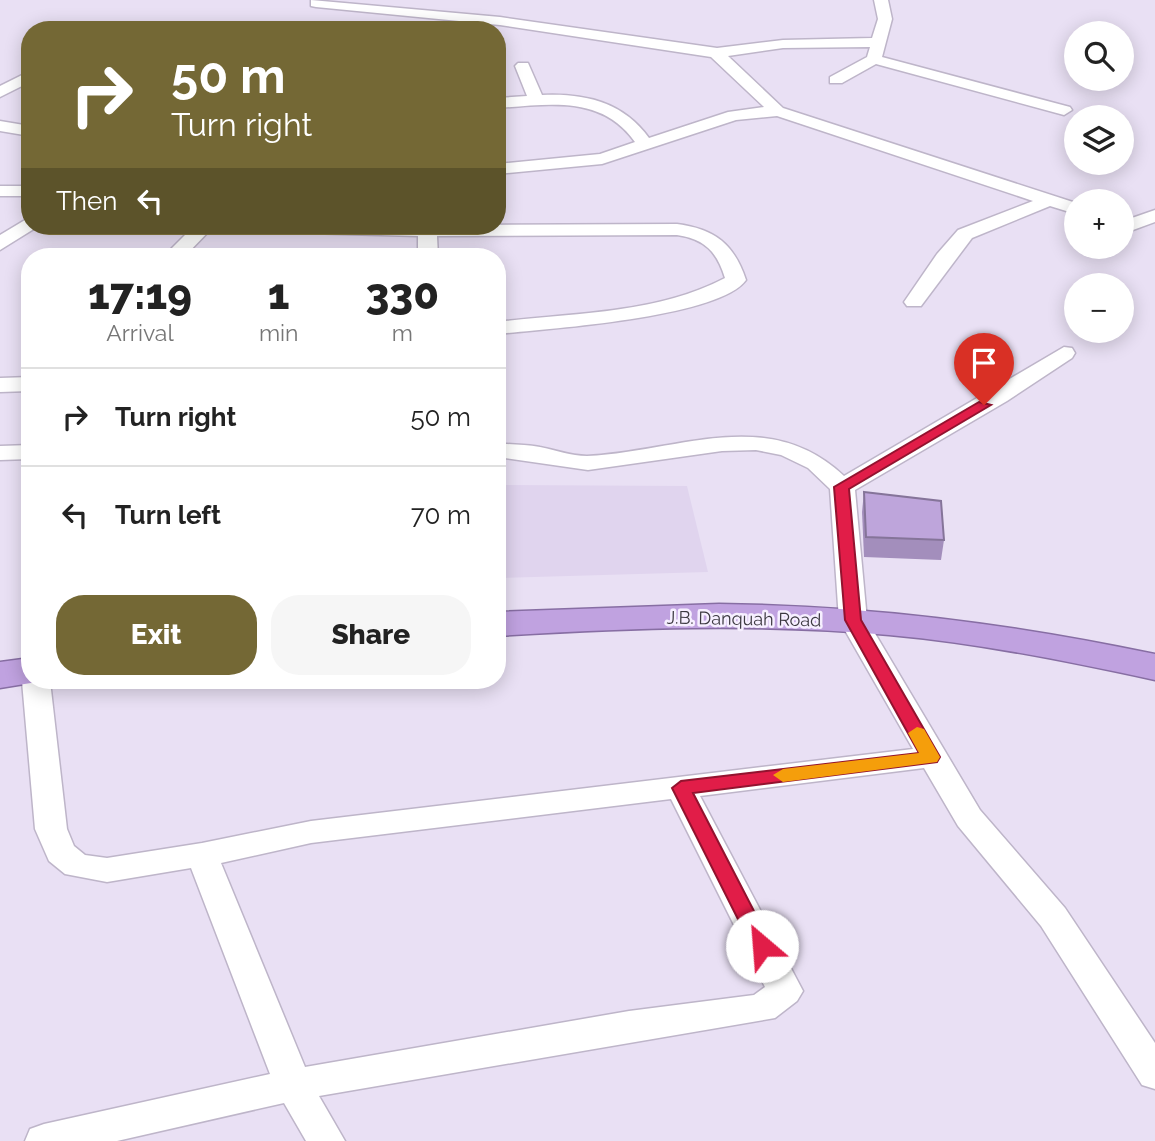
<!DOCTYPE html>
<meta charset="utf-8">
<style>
:root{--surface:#fff;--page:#f6f6f6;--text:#222;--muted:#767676;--line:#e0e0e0;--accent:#746835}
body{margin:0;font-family:Raleway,sans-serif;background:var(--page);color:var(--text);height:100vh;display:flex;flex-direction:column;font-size:26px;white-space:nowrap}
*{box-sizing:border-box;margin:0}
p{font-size:23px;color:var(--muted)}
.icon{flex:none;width:38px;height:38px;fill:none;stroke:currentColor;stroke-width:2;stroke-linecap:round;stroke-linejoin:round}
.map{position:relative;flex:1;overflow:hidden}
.side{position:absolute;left:21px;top:248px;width:485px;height:441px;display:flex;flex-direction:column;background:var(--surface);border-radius:28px;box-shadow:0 4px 18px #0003}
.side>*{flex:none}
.guide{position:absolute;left:21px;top:21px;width:485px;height:214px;border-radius:28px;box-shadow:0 4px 18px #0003;background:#746835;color:#fff;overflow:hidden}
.fabs{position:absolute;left:1064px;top:21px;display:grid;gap:14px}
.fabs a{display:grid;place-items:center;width:70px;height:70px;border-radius:50%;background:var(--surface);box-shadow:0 4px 18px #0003;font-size:35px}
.pin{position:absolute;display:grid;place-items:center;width:60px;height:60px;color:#fff;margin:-72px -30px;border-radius:50% 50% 50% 0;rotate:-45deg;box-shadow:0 0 7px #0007}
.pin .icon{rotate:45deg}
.me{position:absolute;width:77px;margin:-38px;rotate:333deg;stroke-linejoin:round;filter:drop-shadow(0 0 5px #0008)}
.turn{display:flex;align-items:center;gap:24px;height:147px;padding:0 35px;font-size:32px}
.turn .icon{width:91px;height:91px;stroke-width:2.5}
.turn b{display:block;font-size:49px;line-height:60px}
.then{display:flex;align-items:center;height:66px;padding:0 35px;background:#0003;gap:14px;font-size:26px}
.eta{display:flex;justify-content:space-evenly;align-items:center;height:119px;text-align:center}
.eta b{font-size:42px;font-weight:800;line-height:49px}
.button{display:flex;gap:14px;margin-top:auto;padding:14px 35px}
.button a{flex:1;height:80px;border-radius:28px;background:var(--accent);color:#fff;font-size:28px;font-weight:800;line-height:80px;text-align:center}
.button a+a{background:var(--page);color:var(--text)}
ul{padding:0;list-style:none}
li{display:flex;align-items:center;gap:21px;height:98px;padding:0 35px;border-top:2px solid var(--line)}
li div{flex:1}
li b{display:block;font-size:26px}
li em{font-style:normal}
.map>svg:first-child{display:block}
.built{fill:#e0d4ee}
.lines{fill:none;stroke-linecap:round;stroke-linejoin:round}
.minor-casing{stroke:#beb5c9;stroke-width:3}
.trunk-casing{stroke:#876ea3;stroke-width:3}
.minor{fill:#fff;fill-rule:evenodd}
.trunk{fill:#c0a2e0;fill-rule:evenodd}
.wall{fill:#a38ebc}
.building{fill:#bea5db;stroke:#857499;stroke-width:2}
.route{fill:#e11d48;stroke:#92132f;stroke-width:2}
.slow{fill:#f59e0b}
.labels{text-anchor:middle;stroke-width:5;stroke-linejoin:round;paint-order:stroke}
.street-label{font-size:18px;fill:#3c3941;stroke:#f6efff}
</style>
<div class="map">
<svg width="1155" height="1141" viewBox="0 0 1155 1141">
<rect width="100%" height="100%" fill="#e9e0f4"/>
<path class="built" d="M497 485 687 486 708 572 497 578Z"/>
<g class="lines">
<defs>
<path id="minor" d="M311 0 500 17 717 48 783 40 872 38 878 19 874 0H888L892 19 882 57 1070 107 1072 110 1064 115 876 64 842 83H830V77L867 57 870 47 783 48 728 56 783 108 1076 203V214L1050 206 972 238 921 306H907L904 302 937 254 958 230 1033 201 777 116 736 120 602 164 497 174V164L600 154 635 142C601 94 548 105 497 108V98L527 96 515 66 518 63H528L542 95C585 93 623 102 649 138L728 112 764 107 711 57 500 25 316 7 311 6Z
M30 71V82L0 97V86Z
M0 121 30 126V136L0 131Z
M0 186H30V196H0Z
M1155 210V222L1133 230 1122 227V215L1132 218Z
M30 217V226L37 227 0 250V235Z
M677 224C715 229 734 244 746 280 719 318 545 329 497 334V322C572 313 657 314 725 278 717 252 705 239 677 235L437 236 438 257H418V236L268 232 259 226Z
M194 226H214L184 257H163Z
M1064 347 1072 348 1075 353 1072 358 1007 401 855 490 867 620 980 810 1065 908 1155 1043V1089L1142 1085 1041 926 958 826 924 768 700 796 803 991 797 1001 775 1018 319 1096 345 1141H306L284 1103 117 1141H25L30 1129 44 1124 270 1074 191 868 107 882 65 874 49 861 35 829 22 681 26 675 30 673V681H50L67 829 74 846 85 855 107 858 202 843 311 821 913 749 839 620 830 489 808 468 781 455 756 450 722 451 588 470 497 457V443C511 445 526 444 540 447 556 450 571 456 587 456 677 452 768 404 844 476ZM671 799 765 987 754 995 629 1011 305 1067 221 863 311 843Z
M30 377V391L0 392V378Z
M30 445V459L0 460V446Z"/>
<path id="trunk" d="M719 604C872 606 1005 623 1155 654V680C1067 661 978 643 889 635 759 623 627 628 497 636V612Z
M30 658V681H43L0 688V662Z"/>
</defs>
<use href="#minor" class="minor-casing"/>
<use href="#trunk" class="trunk-casing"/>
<use href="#minor" class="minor"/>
<use href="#trunk" class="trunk"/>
</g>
<path class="wall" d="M864 492 944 540 941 560 864 557 862 512Z"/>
<path class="building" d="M864 492 941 501 944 540 866 537Z"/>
<path class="route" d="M979 402 991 405 849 489 861 620 940 757 937 762 693 793 772 946 769 951H754L672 788 681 781 919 753 845 620 834 487Z"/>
<path class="slow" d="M917 727 924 729 940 757 937 762 783 782 773 775 783 769 919 753 908 733Z"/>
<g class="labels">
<g class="street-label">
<text transform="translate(744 619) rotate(1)" y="6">J.B. Danquah Road</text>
</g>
</g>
</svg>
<div class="fabs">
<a><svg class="icon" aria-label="search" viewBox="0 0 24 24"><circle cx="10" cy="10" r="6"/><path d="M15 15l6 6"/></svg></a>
<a><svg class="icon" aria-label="layers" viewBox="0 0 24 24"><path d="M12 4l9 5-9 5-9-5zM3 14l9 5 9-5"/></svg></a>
<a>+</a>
<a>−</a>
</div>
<div class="pin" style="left:984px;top:405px;background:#d93025"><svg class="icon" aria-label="arrive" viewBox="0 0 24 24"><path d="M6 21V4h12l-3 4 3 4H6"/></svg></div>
<svg class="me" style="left:762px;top:946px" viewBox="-20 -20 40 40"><circle r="19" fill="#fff"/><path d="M0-13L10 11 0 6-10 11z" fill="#e11d48"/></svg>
<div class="guide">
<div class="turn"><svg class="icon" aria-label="right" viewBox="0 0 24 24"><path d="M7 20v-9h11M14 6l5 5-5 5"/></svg><div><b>50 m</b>Turn right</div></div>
<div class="then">Then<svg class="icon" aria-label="left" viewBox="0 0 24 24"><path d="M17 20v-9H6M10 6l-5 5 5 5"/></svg></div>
</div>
<section class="side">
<div class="eta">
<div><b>17:19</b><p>Arrival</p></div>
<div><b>1</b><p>min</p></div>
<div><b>330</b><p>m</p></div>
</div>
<ul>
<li><svg class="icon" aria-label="right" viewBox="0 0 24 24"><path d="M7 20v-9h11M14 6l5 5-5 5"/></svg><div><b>Turn right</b></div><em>50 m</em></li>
<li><svg class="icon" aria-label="left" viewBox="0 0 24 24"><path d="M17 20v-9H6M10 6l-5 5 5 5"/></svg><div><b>Turn left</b></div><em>70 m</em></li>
</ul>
<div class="button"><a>Exit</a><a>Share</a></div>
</section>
</div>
